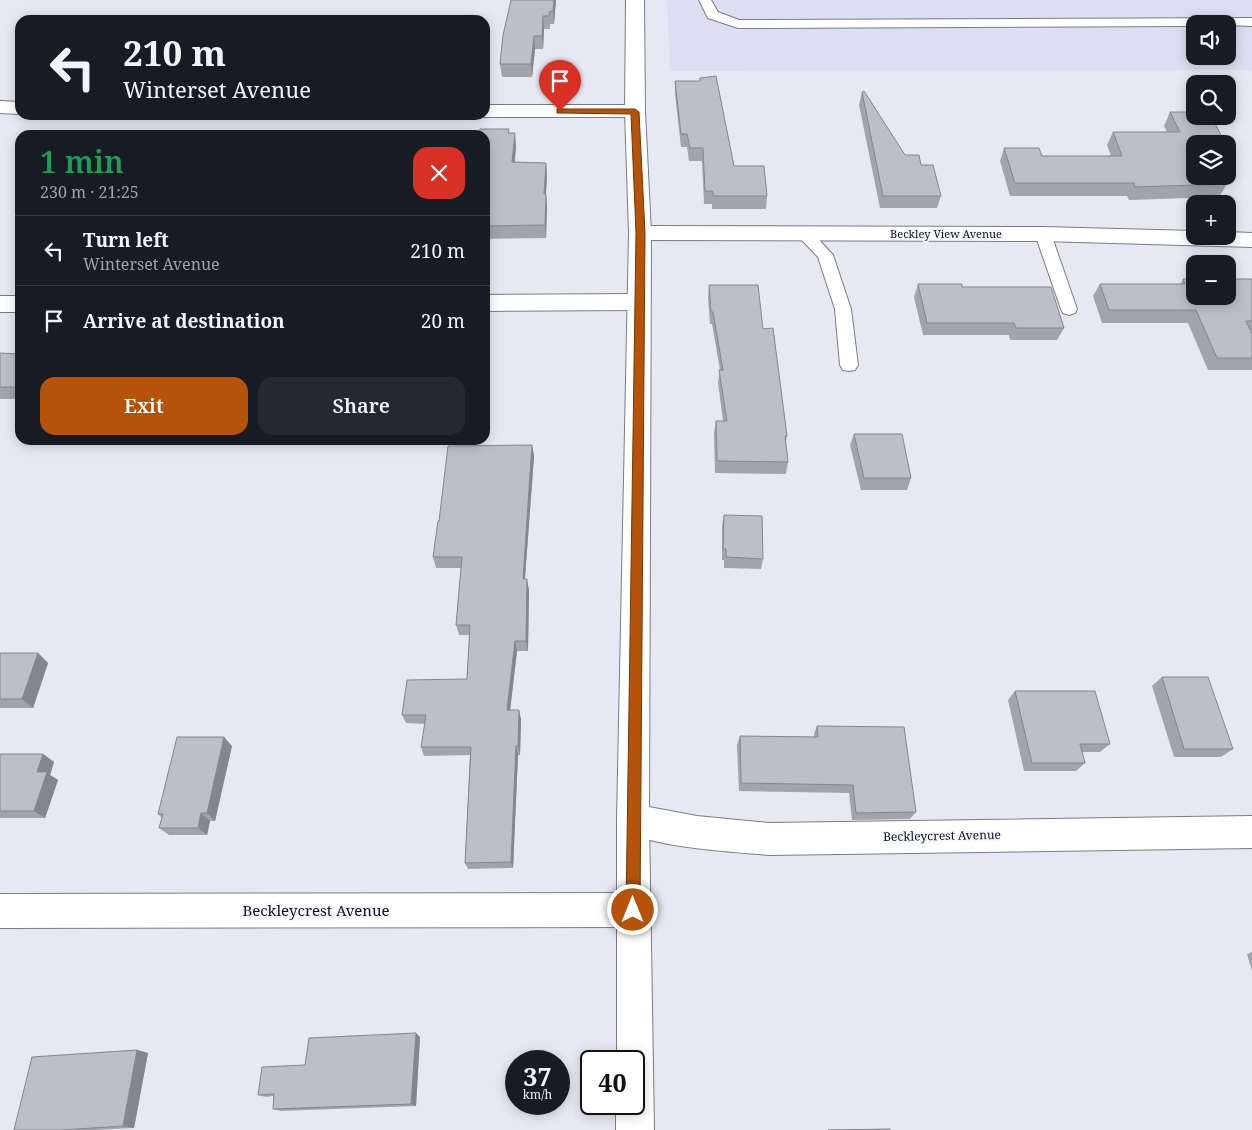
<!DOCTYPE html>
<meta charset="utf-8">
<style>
:root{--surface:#171b24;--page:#242831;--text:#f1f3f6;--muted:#9ea1a6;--line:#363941;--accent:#b45309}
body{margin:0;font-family:"Noto Serif",serif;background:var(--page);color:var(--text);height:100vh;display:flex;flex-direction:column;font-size:19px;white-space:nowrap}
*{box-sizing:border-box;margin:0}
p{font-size:16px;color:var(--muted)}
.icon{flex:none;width:28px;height:28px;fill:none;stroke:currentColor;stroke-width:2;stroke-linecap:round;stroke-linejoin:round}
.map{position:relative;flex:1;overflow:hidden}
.side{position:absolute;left:15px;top:130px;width:475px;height:315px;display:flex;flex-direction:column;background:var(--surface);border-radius:15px;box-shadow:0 2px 12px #0003}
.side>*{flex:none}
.guide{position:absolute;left:15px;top:15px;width:475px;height:105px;border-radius:15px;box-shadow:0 2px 12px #0003;background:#171b24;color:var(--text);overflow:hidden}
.controls{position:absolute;left:1186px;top:15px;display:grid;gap:10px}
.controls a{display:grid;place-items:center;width:50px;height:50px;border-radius:10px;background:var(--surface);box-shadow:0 2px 12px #0003;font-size:25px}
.speed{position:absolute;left:505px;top:1050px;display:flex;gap:10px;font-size:25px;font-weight:700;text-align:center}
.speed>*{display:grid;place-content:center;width:65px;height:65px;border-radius:50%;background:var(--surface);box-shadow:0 2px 12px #0003;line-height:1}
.speed small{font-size:12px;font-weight:400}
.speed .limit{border:2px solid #111;border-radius:8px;background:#fff;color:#111}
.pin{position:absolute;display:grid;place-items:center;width:42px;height:42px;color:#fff;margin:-51px -21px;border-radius:50% 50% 50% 0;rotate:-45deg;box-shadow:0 0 5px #0007}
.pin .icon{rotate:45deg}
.me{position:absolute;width:55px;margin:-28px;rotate:0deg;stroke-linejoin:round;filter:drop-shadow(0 0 4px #0008)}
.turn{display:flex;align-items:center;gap:18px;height:105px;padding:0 25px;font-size:22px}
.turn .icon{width:65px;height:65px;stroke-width:2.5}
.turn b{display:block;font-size:35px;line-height:42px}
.round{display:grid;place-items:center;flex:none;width:52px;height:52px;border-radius:15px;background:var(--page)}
.overview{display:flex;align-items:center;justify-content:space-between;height:85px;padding:0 25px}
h1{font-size:30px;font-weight:600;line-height:38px;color:#1e9e55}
.action{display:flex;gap:10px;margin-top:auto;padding:10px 25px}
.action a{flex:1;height:58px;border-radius:15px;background:var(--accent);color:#fff;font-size:20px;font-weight:600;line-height:58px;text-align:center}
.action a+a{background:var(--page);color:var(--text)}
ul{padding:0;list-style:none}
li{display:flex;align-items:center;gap:15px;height:70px;padding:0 25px;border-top:1px solid var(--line)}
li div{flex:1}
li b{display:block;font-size:19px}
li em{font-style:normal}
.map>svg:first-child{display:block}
.built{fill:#dbdff1;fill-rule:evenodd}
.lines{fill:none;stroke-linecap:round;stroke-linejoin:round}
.lane-casing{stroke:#7a7c85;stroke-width:2}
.street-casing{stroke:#7a7c85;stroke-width:2}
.secondary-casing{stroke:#7a7c85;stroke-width:2}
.lane{fill:#fff;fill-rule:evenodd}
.street{fill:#fff;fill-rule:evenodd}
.secondary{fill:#fff;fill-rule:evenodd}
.wall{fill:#a2a3ad}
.shaded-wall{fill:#84858d}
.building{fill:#bcbec9;stroke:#84858d}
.route{fill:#b45309;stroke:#753606}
.labels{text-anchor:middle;stroke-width:4;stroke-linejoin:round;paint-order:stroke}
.far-street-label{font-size:11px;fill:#111215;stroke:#f4f6ff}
.street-label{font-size:12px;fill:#111215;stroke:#f4f6ff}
.near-street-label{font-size:15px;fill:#111215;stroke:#f4f6ff}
</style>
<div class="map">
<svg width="1252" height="1130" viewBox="0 0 1252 1130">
<rect width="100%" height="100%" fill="#e6e9f3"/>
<path class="built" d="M667 0H1252V70L670 71ZM1195 24H1228V56H1195Z"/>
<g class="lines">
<defs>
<path id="lane" d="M699 0H711L718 12 739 20 1252 18V26L1195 24V26L738 28 708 18Z
M804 229 810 230 833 255 851 309 858 365 855 370 849 371 843 370 840 365 835 309 818 257 796 234 798 230Z
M1043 229 1049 230 1051 234 1077 309 1075 313 1069 315 1063 313 1061 309 1035 234 1037 230Z"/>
<path id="street" d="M0 101 20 102V114L0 113Z
M485 105H635L642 107 645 111 642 115 635 117H485L478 115H485Z
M640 226 1043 227 1195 231V236H1228V232L1252 233V247L1043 241 640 240 632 238 629 233 632 228Z
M639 294 647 296 650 302 647 308 639 310 485 311V295Z
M0 296H20V312H0Z
M633 804 697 816 769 823 1252 816V848L769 855C724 851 663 848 622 831L617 820 622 809Z
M633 893 645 898 650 910 645 922 633 927 0 928V894Z"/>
<path id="secondary" d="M626 0H644L645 111 651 233 649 820 654 1130H616V1104H634V1061H617V820L629 233 625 111Z"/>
</defs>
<use href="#lane" class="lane-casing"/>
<use href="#street" class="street-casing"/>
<use href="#secondary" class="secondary-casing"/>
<use href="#lane" class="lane"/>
<use href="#street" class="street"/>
<use href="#secondary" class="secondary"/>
</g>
<path class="wall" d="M511 0H556L554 24H550V29H544L543 49H535L532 77H502L500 64Z
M675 81 734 166 767 196 766 209H712V204H704L702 161H689L687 147H681L675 94Z
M862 92 905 155 921 165 941 196 937 208H880L859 105Z
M1170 112 1224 141 1223 144H1195L1227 184 1219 197 1129 200 1127 196H1010L1000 161 1004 148 1042 156H1111L1107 145 1113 132H1167L1164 126Z
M509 133 516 146 515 162 546 163 547 176 546 194 547 207 546 238 485 239V135Z
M1183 279H1252V370H1208L1188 323H1102L1093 296 1100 284H1181Z
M918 284 962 287 1064 328 1057 340H1010L1009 335H923L914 297Z
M709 285 763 329 787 436 786 441 788 462 786 474 715 473 714 433 716 421H723L718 383 720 370 712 324H710L708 298Z
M0 353 20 354V399H0Z
M854 434 911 478 907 490H861L850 445Z
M532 445 534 456 525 579 529 590 528 651H517L510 710 521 719 520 755H518L513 868 468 869 465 863 470 755 424 756 421 747 425 724 406 723 402 715 467 679 470 635H459L456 625 461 568H436L433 557 439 521Z
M724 515 763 559 761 569 724 568V560H722V526Z
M0 653H38L48 663 33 708H0Z
M1162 677 1233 749 1221 757H1174L1152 686Z
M1015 691 1110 744 1100 752H1082L1085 763 1076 771H1024L1008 700Z
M817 726 916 812 910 819 852 820 849 793 739 791 737 745 740 736 814 737V734Z
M232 746 215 821H210L207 835H169L159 828 162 818 158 814Z
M0 754H43L54 762 50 775 58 780 45 818H0Z
M1252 952V971L1247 954Z
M420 1037 416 1106 281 1111 273 1109 274 1096 266 1097 258 1095 305 1065Z
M137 1050 148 1053 134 1128 96 1130H14Z"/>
<path class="shaded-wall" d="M554 0H556L554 24 553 11Z
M543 16 544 29 543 49 542 36Z
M534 36 535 49 532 77 531 64Z
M515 133 516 146 513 175 512 162Z
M546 163 547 176 545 207 544 194Z
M546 194 547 207 546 238 545 225Z
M532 445 534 456 524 590 523 579Z
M527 579 529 590 528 651 526 641Z
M515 641 517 651 509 719 507 710Z
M38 653 48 663 33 708 22 699Z
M519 710 521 719 520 755 518 746Z
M224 737 232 746 215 821 207 813Z
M516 746 518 755 513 868 511 862Z
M43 754 54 762 50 775 58 780 45 818 34 811 37 772Z
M201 813 210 821 207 835 198 828Z
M416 1033 420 1037 416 1106 411 1104Z
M137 1050 148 1053 134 1128 123 1126Z"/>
<path class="building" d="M511 0H554L553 11H550L549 16H543L542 36H534L531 64H500L503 35Z
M164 18V20H129L130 19Z
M716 76 734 166H764L767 196H713V191H705L703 148H690L687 134H681L675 81H700V78Z
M864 91 905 155H919L921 165H933L941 196H883L862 92Z
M1170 112H1195V116H1211L1224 141H1206L1207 144H1195V176H1223L1227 184 1135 187 1134 183H1015L1004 148H1039L1042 156H1122L1113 132H1180Z
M480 129H509L508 133H515L512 162 546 163 544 194H546L545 225 485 226V135H479Z
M187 133 217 134 216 135H186Z
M1183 279H1195V296H1228V279H1252V321H1246L1252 334V358H1217L1196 310H1109L1100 284H1185Z
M918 284H962V287H1051L1064 328H1016L1014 323H927Z
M709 285H758L763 329 773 328 787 436H785L788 462 717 461 716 421H727L719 370H723L713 312H711Z
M0 353 20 354V387H0Z
M854 434H902L911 478H864Z
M532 445 523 579H527L526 641H515L507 710H519L518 746H516L511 862 465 863 471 747H421L426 715H402L407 680 467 679 470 625H456L462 557H433L438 521H439L448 446Z
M724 515 762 516 763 559 726 557V549H723Z
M0 653H38L22 699H0Z
M1162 677H1208L1233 749H1184Z
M1015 691H1095L1110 744H1080L1085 763H1032Z
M817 726 904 727 916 812 856 813 853 785 741 783 740 736 818 737Z
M177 737H224L207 813H201L198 828H159L163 814H158Z
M0 754H43L37 772H47L34 811H0Z
M416 1033 411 1104 273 1109 274 1094 258 1095 262 1067 305 1065 309 1038Z
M137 1050 123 1126 61 1130H14L32 1057Z
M890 1129V1130H828Z"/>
<path class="route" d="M557 109H635L639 112 645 233 640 910 638 915 633 917 628 915 626 910 636 233 631 114 560 113H557Z"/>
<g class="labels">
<g class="far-street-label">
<text x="946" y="238">Beckley View Avenue</text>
</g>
<g class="street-label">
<text transform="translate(942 836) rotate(-1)" y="4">Beckleycrest Avenue</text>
</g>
<g class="near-street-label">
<text x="316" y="916">Beckleycrest Avenue</text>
</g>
</g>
</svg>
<div class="controls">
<a><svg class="icon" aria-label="sound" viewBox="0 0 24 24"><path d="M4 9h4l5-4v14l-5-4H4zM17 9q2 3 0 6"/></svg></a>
<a><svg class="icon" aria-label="search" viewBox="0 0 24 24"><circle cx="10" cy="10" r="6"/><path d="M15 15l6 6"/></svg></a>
<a><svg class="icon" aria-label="layers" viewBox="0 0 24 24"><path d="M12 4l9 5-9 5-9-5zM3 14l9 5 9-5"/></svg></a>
<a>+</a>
<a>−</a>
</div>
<div class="speed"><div>37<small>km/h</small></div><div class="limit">40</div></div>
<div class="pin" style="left:560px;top:111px;background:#d93025"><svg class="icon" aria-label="arrive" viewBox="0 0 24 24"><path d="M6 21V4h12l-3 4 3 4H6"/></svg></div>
<svg class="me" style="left:633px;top:910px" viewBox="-20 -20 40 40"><circle r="17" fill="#b45309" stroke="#fff" stroke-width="3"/><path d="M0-11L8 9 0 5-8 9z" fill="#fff"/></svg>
<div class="guide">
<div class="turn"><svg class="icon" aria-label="left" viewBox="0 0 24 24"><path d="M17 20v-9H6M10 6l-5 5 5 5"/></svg><div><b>210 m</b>Winterset Avenue</div></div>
</div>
<section class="side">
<div class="overview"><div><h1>1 min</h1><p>230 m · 21:25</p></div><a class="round" style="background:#d93025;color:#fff"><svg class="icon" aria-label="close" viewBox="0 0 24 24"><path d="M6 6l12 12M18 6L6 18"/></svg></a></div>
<ul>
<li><svg class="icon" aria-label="left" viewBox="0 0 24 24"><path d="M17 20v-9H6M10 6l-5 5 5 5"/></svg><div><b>Turn left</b><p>Winterset Avenue</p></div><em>210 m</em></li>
<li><svg class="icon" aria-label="arrive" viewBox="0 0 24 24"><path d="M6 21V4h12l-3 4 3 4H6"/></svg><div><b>Arrive at destination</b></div><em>20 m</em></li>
</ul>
<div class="action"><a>Exit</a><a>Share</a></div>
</section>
</div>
